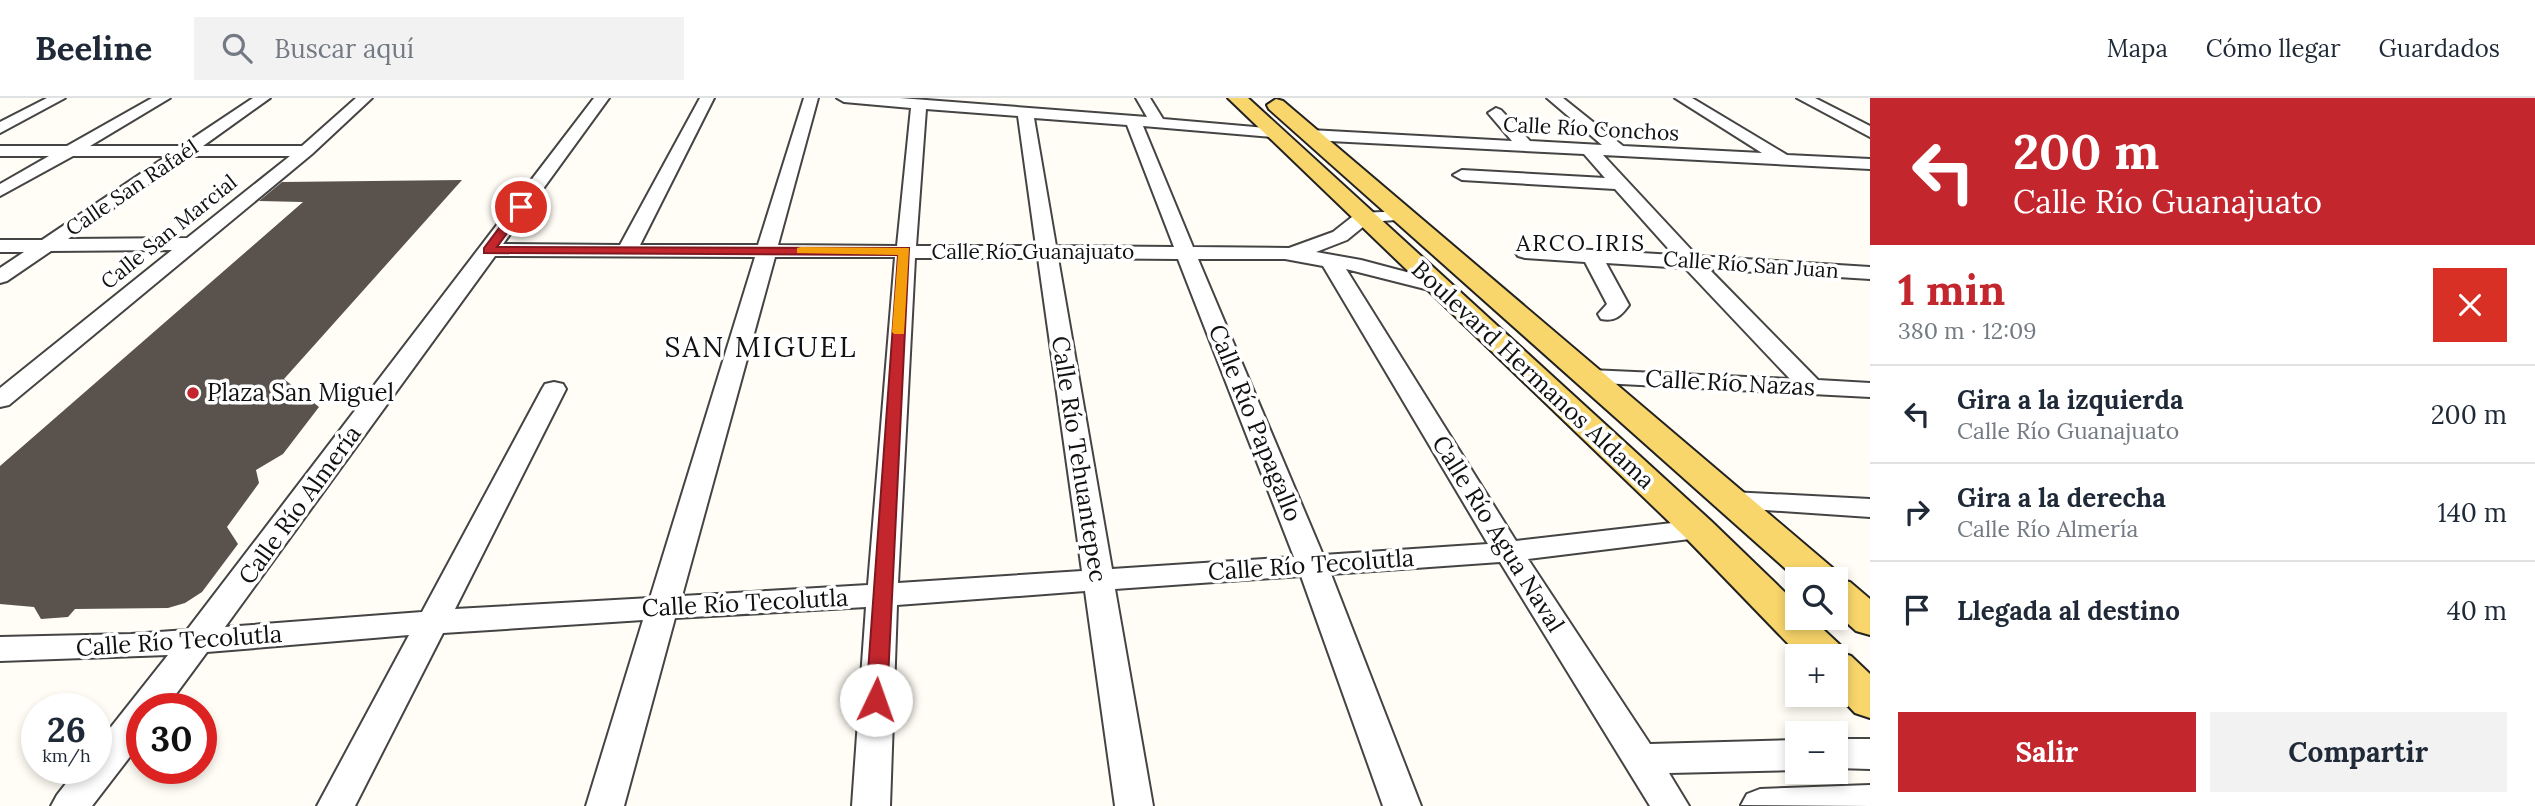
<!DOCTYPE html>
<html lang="es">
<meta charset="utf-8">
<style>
:root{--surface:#fff;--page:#f2f2f3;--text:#1f2937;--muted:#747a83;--line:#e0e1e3;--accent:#c4262e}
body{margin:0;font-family:Lora,serif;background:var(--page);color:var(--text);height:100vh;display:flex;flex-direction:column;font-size:26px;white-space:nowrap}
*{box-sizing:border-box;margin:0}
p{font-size:23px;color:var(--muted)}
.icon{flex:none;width:38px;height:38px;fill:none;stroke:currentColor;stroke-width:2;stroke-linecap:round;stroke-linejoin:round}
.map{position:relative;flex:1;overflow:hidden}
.drawer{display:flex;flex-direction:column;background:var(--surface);width:665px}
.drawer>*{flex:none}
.guide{background:#c4262e;color:#fff;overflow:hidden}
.tools{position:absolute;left:1785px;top:469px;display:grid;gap:14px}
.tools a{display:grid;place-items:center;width:63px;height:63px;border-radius:0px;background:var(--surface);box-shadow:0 4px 10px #0003;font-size:35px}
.speed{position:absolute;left:21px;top:595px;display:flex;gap:14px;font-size:35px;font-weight:700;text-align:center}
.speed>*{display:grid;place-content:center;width:91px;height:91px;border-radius:50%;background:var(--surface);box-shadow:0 4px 10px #0003;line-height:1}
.speed small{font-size:18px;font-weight:400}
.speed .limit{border:10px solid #d22;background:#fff;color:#111}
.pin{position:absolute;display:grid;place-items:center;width:60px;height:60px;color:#fff;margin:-30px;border:4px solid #fff;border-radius:50%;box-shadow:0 2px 7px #0007}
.me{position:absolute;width:77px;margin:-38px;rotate:3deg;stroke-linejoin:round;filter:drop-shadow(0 0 5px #0008)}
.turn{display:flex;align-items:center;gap:24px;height:147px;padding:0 28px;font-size:32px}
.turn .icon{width:91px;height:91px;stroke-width:2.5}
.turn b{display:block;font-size:49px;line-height:60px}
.round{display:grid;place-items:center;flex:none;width:74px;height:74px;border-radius:0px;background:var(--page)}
.headline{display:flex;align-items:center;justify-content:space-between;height:119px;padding:0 28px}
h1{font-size:42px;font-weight:700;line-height:52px;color:var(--accent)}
.primary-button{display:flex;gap:14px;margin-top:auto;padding:14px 28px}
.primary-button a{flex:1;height:80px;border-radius:0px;background:var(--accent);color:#fff;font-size:28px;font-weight:700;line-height:80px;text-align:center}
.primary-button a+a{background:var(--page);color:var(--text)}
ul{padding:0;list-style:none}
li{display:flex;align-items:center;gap:21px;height:98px;padding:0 28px;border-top:2px solid var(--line)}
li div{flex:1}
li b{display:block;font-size:26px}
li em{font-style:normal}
header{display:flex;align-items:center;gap:42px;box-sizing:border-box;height:98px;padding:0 35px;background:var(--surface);border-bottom:2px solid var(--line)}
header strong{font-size:33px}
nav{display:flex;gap:38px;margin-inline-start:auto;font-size:24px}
.search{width:490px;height:63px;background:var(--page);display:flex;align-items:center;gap:18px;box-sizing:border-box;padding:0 24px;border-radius:0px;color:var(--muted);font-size:26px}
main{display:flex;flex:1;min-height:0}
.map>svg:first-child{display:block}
.building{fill:#5a524d}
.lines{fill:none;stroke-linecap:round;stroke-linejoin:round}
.minor-casing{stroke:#444;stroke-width:4}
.major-casing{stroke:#222;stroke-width:4}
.minor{fill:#fff;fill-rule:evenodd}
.major{fill:#f9d66b;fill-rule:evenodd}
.route{fill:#c4262e;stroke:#7f191e;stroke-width:2}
.slow{fill:#f59e0b}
.poi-dot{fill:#c4262e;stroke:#fff;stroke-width:2.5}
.labels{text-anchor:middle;stroke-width:7;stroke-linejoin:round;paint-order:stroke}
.far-street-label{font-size:21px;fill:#111;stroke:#fff}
.far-quarter-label{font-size:23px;letter-spacing:2px;fill:#111;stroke:#fff}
.street-label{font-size:24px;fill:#111;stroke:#fff}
.poi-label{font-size:24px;fill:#111;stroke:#fff;text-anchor:start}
.quarter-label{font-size:28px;letter-spacing:2px;fill:#111;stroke:#fff}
</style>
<header>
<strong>Beeline</strong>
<div class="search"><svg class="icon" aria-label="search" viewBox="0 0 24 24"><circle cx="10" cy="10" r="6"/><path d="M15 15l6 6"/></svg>Buscar aquí</div>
<nav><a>Mapa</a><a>Cómo llegar</a><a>Guardados</a></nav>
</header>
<main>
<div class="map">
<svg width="1870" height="708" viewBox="0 0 1870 708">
<rect width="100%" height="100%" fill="#fffdf5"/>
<path class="building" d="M462 82 284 281 319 309 283 356 256 372 259 385 227 429 238 446 202 494 185 505 168 510 75 511 68 519 41 521 34 509 0 506V368L303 104 259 103 282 84Z"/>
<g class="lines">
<defs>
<path id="minor" d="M47 0H65L0 35V24Z
M152 0H170L90 48H181L253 0H270L203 48H302L356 0H372L312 56 9 307 0 309V290L172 152 51 153 7 183 0 185V170L24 154H0V142H42L167 58H73L0 98V86L49 58H0V48H67ZM189 58H290L187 140 68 141Z
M594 0H609L503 146 620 147 700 0H714L640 147H758L804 0H818L778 147 897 148 911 10 844 4 837 0H900L1147 19 1136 0H1150L1163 21 1279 31 1281 34 1273 39 1143 28 1193 149 1289 150 1333 134 1357 115 1409 113 1411 117 1409 121 1369 124 1347 142 1316 154 1361 162 1444 184 1447 188 1444 192 1437 194 1346 171 1516 443 1698 422 1708 424 1712 431 1708 438 1698 440 1528 461 1650 646 1797 642V672L1669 675 1689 708H1650L1500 464 1331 476 1421 708H1383L1301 478 1115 491 1153 708H1115L1085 493 897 507 890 708H852L866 509 675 520 624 708H586L643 522 443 535 355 708H317L409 537 207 554 165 611H142V643L92 708H51L57 697 78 670H96V648L168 557 0 563V539L131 536 187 532ZM926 11 1018 18 1036 148H916ZM1034 20 1127 27 1174 149 1056 148ZM495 158 755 159 650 500 455 511 566 291 563 286 554 284 545 286 542 291 422 514 225 529ZM775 159H895L868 487 682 498ZM915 160H1038L1082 473 898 485ZM1058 160 1178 161 1294 459 1112 471ZM1198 161H1285L1323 168 1488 446 1323 457Z
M1547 0H1563L1623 48 1762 55 1675 0H1692L1787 57 1870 61V71L1603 57 1697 158 1870 169V181L1709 171 1818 282 1870 285V299L1582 284 1578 279 1582 274 1590 272 1790 281 1685 170 1606 165 1629 207C1621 218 1615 224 1601 221L1598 216 1607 206 1585 164 1525 160 1518 158 1515 154 1518 150 1525 148 1674 157 1615 91 1462 82 1453 77 1462 72 1605 80 1584 56 1310 42 1302 37 1310 32 1512 43 1488 15 1496 10 1501 12 1530 43 1602 47Z
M1797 0H1815L1870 28V39Z
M1731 394 1870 401V419L1721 409 1717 403 1721 397Z
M1836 641H1870V671L1836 670Z
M1870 687V708L1741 707 1747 696 1760 691Z"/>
<path id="major" d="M1228 0H1248L1711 423 1797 506V520H1811L1840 547 1845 556 1851 558 1870 576V620L1855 615 1836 595V558H1800L1685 439Z
M1276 1 1283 3 1835 472 1840 482 1850 484 1870 501V537L1856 533 1836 515V481H1797L1269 11 1267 7Z"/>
</defs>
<use href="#minor" class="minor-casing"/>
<use href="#major" class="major-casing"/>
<use href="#minor" class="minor"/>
<use href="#major" class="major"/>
</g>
<path class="route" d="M521 105 526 109 497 149 909 150 887 602 884 608 876 610 869 608 866 602 898 157 484 155V150L517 106Z"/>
<path class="slow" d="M801 149 909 150 904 236H894L892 234 898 157 797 155V150Z"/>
<circle class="poi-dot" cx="193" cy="295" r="7"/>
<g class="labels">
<g class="far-street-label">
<text transform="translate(1591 31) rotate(3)" y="7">Calle Río Conchos</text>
<text transform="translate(132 90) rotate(-34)" y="7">Calle San Rafaél</text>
<text transform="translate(169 134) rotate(-39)" y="7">Calle San Marcial</text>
<text x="1033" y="161">Calle Río Guanajuato</text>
<text transform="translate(1751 167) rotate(4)" y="7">Calle Río San Juan</text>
</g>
<g class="far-quarter-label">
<text x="1581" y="153">ARCO IRIS</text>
</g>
<g class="street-label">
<text transform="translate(1533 277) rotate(43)" y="8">Boulevard Hermanos Aldama</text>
<text transform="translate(1730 285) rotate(3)" y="8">Calle Río Nazas</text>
<text transform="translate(1255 325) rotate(68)" y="8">Calle Río Papagallo</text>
<text transform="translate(1079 361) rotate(81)" y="8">Calle Río Tehuantepec</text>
<text transform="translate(300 407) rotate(-54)" y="8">Calle Río Almería</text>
<text transform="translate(1498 436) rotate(58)" y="8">Calle Río Agua Naval</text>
<text transform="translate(1311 467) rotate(-4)" y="8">Calle Río Tecolutla</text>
<text transform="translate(745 505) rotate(-3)" y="8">Calle Río Tecolutla</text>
<text transform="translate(179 543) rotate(-4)" y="8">Calle Río Tecolutla</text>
</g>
<g class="poi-label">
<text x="207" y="303">Plaza San Miguel</text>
</g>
<g class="quarter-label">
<text x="761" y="259">SAN MIGUEL</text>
</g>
</g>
</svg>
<div class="tools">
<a><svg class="icon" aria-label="search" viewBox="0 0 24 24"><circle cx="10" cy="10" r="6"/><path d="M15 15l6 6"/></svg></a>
<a>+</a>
<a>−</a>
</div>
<div class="speed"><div>26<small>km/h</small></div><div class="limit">30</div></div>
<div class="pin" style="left:521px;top:109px;background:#d93025"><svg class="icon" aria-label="arrive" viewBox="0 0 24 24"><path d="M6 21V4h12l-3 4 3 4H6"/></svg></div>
<svg class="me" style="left:876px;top:602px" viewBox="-20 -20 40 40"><circle r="19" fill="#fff"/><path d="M0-13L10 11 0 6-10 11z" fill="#c4262e"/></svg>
</div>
<section class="drawer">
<div class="guide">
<div class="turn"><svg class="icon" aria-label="left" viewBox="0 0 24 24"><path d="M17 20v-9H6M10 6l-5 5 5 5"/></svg><div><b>200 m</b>Calle Río Guanajuato</div></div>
</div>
<div class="headline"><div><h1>1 min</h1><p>380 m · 12:09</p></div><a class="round" style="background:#d93025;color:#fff"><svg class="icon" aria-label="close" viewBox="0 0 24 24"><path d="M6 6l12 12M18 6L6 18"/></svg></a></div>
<ul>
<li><svg class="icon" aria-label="left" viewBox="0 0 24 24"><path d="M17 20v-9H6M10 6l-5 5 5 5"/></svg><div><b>Gira a la izquierda</b><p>Calle Río Guanajuato</p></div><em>200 m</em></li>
<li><svg class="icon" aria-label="right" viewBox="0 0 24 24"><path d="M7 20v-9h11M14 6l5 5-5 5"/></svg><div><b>Gira a la derecha</b><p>Calle Río Almería</p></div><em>140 m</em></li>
<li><svg class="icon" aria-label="arrive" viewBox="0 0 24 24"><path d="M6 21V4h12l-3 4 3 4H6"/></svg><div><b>Llegada al destino</b></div><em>40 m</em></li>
</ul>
<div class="primary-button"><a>Salir</a><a>Compartir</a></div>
</section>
</main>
